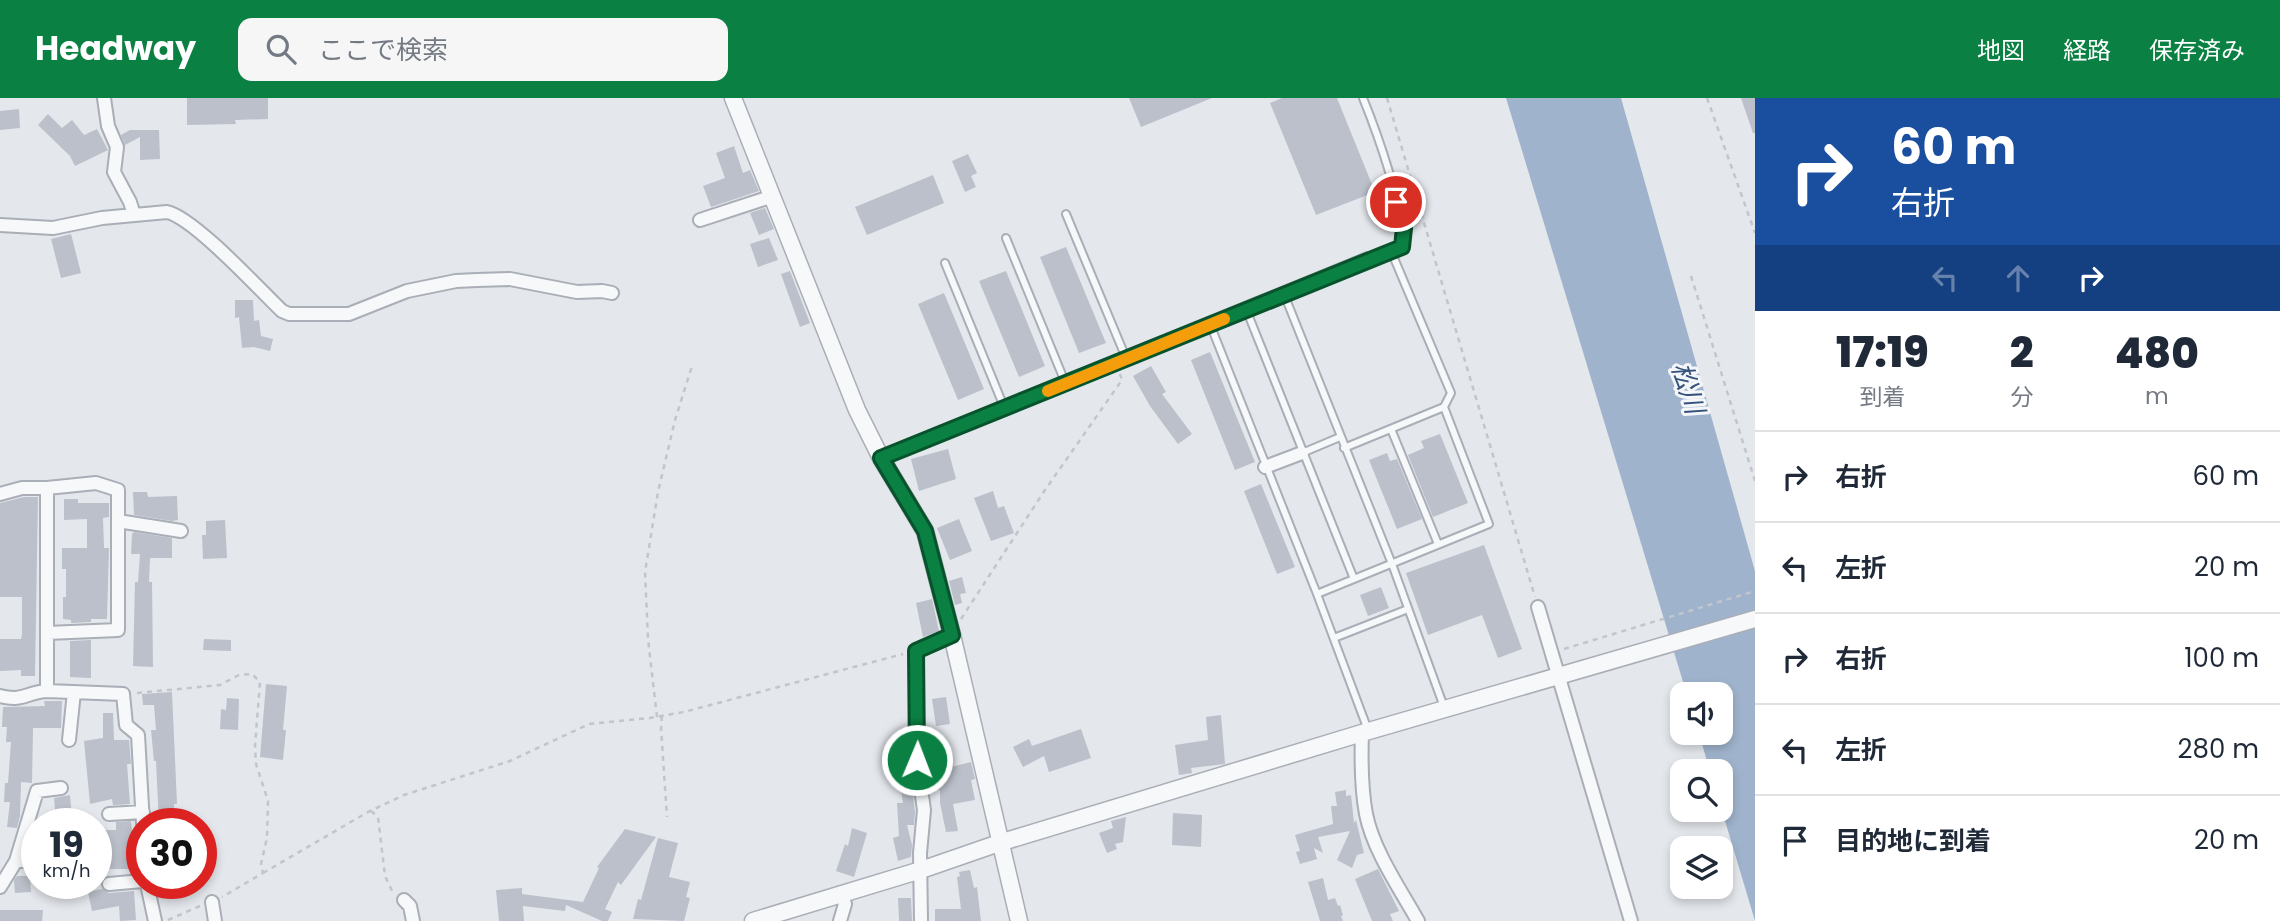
<!DOCTYPE html>
<html lang="ja">
<meta charset="utf-8">
<style>
:root{--surface:#fff;--page:#f6f6f7;--text:#1f2937;--muted:#747a83;--line:#e0e1e3;--accent:#0b8043}
body{margin:0;font-family:Poppins,"Noto Sans JP",sans-serif;background:var(--page);color:var(--text);height:100vh;display:flex;flex-direction:column;font-size:26px;white-space:nowrap}
*{box-sizing:border-box;margin:0}
p{font-size:23px;color:var(--muted)}
.icon{flex:none;width:38px;height:38px;fill:none;stroke:currentColor;stroke-width:2;stroke-linecap:round;stroke-linejoin:round}
.map{position:relative;flex:1;overflow:hidden}
.drawer{display:flex;flex-direction:column;background:var(--surface);width:525px}
.drawer>*{flex:none}
.guide{background:#1a4fa0;color:#fff;overflow:hidden}
.tools{position:absolute;left:1670px;top:584px;display:grid;gap:14px}
.tools a{display:grid;place-items:center;width:63px;height:63px;border-radius:14px;background:var(--surface);box-shadow:0 4px 10px #0003;font-size:35px}
.speed{position:absolute;left:21px;top:710px;display:flex;gap:14px;font-size:35px;font-weight:700;text-align:center}
.speed>*{display:grid;place-content:center;width:91px;height:91px;border-radius:50%;background:var(--surface);box-shadow:0 4px 10px #0003;line-height:1}
.speed small{font-size:18px;font-weight:400}
.speed .limit{border:10px solid #d22;background:#fff;color:#111}
.pin{position:absolute;display:grid;place-items:center;width:60px;height:60px;color:#fff;margin:-30px;border:4px solid #fff;border-radius:50%;box-shadow:0 2px 7px #0007}
.me{position:absolute;width:77px;margin:-38px;rotate:1deg;stroke-linejoin:round;filter:drop-shadow(0 0 5px #0008)}
.turn{display:flex;align-items:center;gap:24px;height:147px;padding:0 21px;font-size:32px}
.turn .icon{width:91px;height:91px;stroke-width:2.5}
.turn b{display:block;font-size:49px;line-height:60px}
.lanes{display:flex;align-items:center;height:66px;padding:0 21px;background:#0003;justify-content:center;gap:35px;direction:ltr}
.lanes .off{opacity:.35}
.eta{display:flex;justify-content:space-evenly;align-items:center;height:119px;text-align:center}
.eta b{font-size:42px;font-weight:800;line-height:49px}
ul{padding:0;list-style:none}
li{display:flex;align-items:center;gap:21px;height:91px;padding:0 21px;border-top:2px solid var(--line)}
li div{flex:1}
li b{display:block;font-size:26px}
li em{font-style:normal}
header{display:flex;align-items:center;gap:42px;box-sizing:border-box;height:98px;padding:0 35px;background:var(--accent);color:#fff}
header strong{font-size:33px}
nav{display:flex;gap:38px;margin-inline-start:auto;font-size:24px}
.search{width:490px;height:63px;background:var(--page);display:flex;align-items:center;gap:18px;box-sizing:border-box;padding:0 24px;border-radius:14px;color:var(--muted);font-size:26px}
main{display:flex;flex:1;min-height:0}
.map>svg:first-child{display:block}
.water{fill:#9fb4cc}
.building{fill:#bbc0ca}
.lines{fill:none;stroke-linecap:round;stroke-linejoin:round}
.service-casing{stroke:#a9aeb7;stroke-width:10}
.minor-casing{stroke:#a9aeb7;stroke-width:16}
.tertiary-casing{stroke:#a9aeb7;stroke-width:19}
.path{stroke:#c2c5cb;stroke-width:2.5;stroke-dasharray:5 5;stroke-linecap:butt}
.service{stroke:#f7f8fa;stroke-width:6}
.minor{stroke:#f7f8fa;stroke-width:12}
.tertiary{stroke:#f7f8fa;stroke-width:16}
.route-casing{stroke:#07532c;stroke-width:18}
.route{stroke:#0b8043;stroke-width:12}
.slow{stroke:#f59e0b;stroke-width:12}
.labels{text-anchor:middle;stroke-width:6;stroke-linejoin:round;paint-order:stroke}
.water-label{font-size:26px;font-style:italic;fill:#34527a;stroke:#f4f6f9}
</style>
<header>
<strong>Headway</strong>
<div class="search"><svg class="icon" aria-label="search" viewBox="0 0 24 24"><circle cx="10" cy="10" r="6"/><path d="M15 15l6 6"/></svg>ここで検索</div>
<nav><a>地図</a><a>経路</a><a>保存済み</a></nav>
</header>
<main>
<div class="map">
<svg width="1755" height="823" viewBox="0 0 1755 823">
<rect width="100%" height="100%" fill="#e4e7ec"/>
<path class="water" d="M1506 0H1621L1755 473V823L1720 706V674H1710L1699 635H1720V597H1687Z"/>
<path class="building" d="M187 0H268V21L235 22 236 26 187 27Z
M1129 0H1212L1141 29Z
M1282 0H1337L1375 94 1316 117 1270 5Z
M1741 0H1755V35H1753Z
M19 11 20 30 0 32V13Z
M48 16 62 30 72 22 84 37 97 31 108 52 75 68 70 58 38 27Z
M130 32H159L160 61 140 62V39L125 47 121 37Z
M734 48 743 75 750 72 759 93 711 109 703 88 725 80 716 55Z
M968 56 977 75 971 78 976 89 965 94 952 63Z
M933 77 944 105 867 137 855 109Z
M765 110 774 131 759 137 750 115Z
M71 136 81 175 61 180 51 141Z
M769 140 778 162 758 169 750 146Z
M1066 149 1106 245 1079 255 1040 159Z
M790 173 810 225 800 229 781 176Z
M1006 173 1045 268 1019 279 979 183Z
M944 195 984 291 958 302 918 206Z
M235 202H253L254 223 259 222 261 238 273 241 270 253 254 249 242 250 239 219 235 220Z
M1210 254 1255 364 1235 372 1191 262Z
M1151 268 1166 294 1162 296 1192 336 1178 346 1150 308 1133 278Z
M1440 336 1468 405 1433 419 1408 357 1424 350 1421 343Z
M948 351 956 381 919 393 911 361Z
M1387 355 1390 363 1397 361 1422 421 1397 431 1369 362Z
M1261 386 1295 469 1277 476 1244 393Z
M993 393 998 410 1004 408 1014 435 991 443 974 400Z
M133 394H147L148 399 177 398 178 422 172 423 134 417Z
M24 399H38L35 578H21V572L0 573V541H21L22 536V499H0V405Z
M64 401H78V405H109V419L103 420 104 450H109L107 521H91V524L71 525V522L63 521V499H66V471H62V450H87V421L64 422Z
M959 421 972 453 950 462 937 430Z
M225 422 227 460 203 461 202 437H206V423Z
M134 434 172 440V460H150L149 484H152L153 569 133 568 135 484H138L140 456H131L132 436Z
M1484 447 1522 551 1498 560 1482 517 1428 537 1406 475Z
M962 479 966 495 960 496 962 505 955 507 949 483Z
M1381 489 1389 510 1368 518 1360 497Z
M932 501 939 533 923 539 916 505Z
M204 541 231 542V553L203 552Z
M91 542V580L70 579V543Z
M266 586 287 588 283 632H286L283 662 260 659Z
M172 594 177 706H174L175 726H159L156 663H154L151 632H156L154 607H143L142 596Z
M946 599 950 626 936 628 932 601Z
M227 600 239 601 238 632 220 631 221 611 226 612Z
M44 603H62L61 630H33L32 685 21 684 20 718 17 730 7 729 10 704H4L5 685H8L11 644H6L7 629H2L3 609 45 608Z
M103 615H113L114 642H129L131 666H127L130 706 113 707 112 701 90 706 84 643 103 640Z
M1221 617 1225 666 1191 670 1192 675 1179 677 1175 647 1208 642 1206 619Z
M1081 631 1091 660 1049 674 1044 658 1023 669 1013 649 1029 641 1032 648Z
M950 651 951 669 971 664 975 681 971 682 975 702 953 706 958 733 946 734 940 705V692H936L933 652Z
M912 690 915 714 914 727H907L912 747 911 759 898 763 893 740 899 738 897 705H903L901 692Z
M1346 692V698L1351 697 1354 725 1356 722 1364 755 1357 757 1352 770 1337 762 1350 733 1318 739 1323 755 1314 750 1317 761 1300 766 1296 754 1300 753 1295 737 1333 726 1331 708H1337L1335 694Z
M70 697 72 722 56 723 54 700Z
M1173 715 1202 717 1201 749 1172 747Z
M1126 719 1123 744 1115 746 1117 751 1107 755 1099 735 1113 730 1111 723Z
M131 723 136 771H96V732H116V724Z
M852 730 867 735 854 779 836 773 845 746 848 748Z
M625 731 656 739 621 787 618 784 605 811 612 814 608 823H602L566 807 565 813 523 808 524 823H499L496 792 522 790V796L583 804 599 770 597 769Z
M658 740 678 745 669 779 690 784 686 799 690 800 684 823 633 821 638 801 641 802Z
M1378 771 1399 813 1390 816 1393 823H1372L1355 781Z
M970 772 974 790 977 789 981 823H935V811H961L957 779 960 778 959 774Z
M17 778H30L31 794 15 795 14 782Z
M1323 780 1328 802 1335 800 1338 808 1340 807 1343 817 1341 818 1343 823H1320L1308 784Z
M102 791 109 795 134 793 136 822 120 823 119 808 92 813 88 794Z
M898 800H911L912 823H899Z
M0 812H43L42 823H0Z"/>
<g class="lines">
<defs>
<path id="service" d="M1363 0C1376 32 1407 117 1402 149L1368 161
M1066 116 1126 260
M1006 140 1065 284
M945 165 1004 309
M1284 196 1392 466 1444 609
M1246 211 1354 481
M1210 226 1317 496 1368 632
M1391 331 1438 446
M1344 350 1444 309
M1302 355 1340 339
M1317 496 1489 426 1444 309 1451 295 1391 153
M1334 540 1408 511"/>
<path id="minor" d="M104 0 108 28 117 49 114 74 130 104 134 117
M700 122 773 98
M0 127 53 130 102 120 167 114C194 120 259 191 282 213L289 216H349L407 193 456 183 477 182 510 181 577 194 602 193 612 195
M881 360 1368 161
M1265 369 1302 355
M0 396 22 390H47L96 385 118 392V532L47 535
M118 423 181 433
M1538 509 1631 823
M47 593V390
M0 598C24 604 27 594 47 593L123 596 126 627 138 637 143 726
M1362 635C1361 663 1361 689 1366 716 1373 752 1400 791 1418 823
M69 642 74 594
M109 716 143 714
M16 763H37
M109 786 142 783
M147 786 155 823
M0 789 16 763 37 693 61 690
M404 802 410 808 413 823
M212 804 215 823
M840 823 845 806 841 795
M921 823 920 755 924 712 917 662 916 553 952 537"/>
<path id="tertiary" d="M733 0 857 312 881 360 925 433 952 537 1019 823
M753 823 921 772 999 745 1362 635 1755 521"/>
</defs>
<use href="#service" class="service-casing"/>
<use href="#minor" class="minor-casing"/>
<use href="#tertiary" class="tertiary-casing"/>
<path class="path" d="M1387 0 1535 499
M1707 0 1755 135
M1691 178 1755 383
M961 521 1045 392 1122 282 1120 276
M1564 551 1755 493
M137 595 220 587 239 577 252 576 260 584 255 648 256 666 268 703 267 740 261 766 263 775 222 799
M662 618 661 630 667 719
M657 619 648 541 645 474 658 394 675 322 692 268
M371 713 378 719 385 778 394 797
M263 775 368 714 404 697 510 663 589 626 650 620 684 614 903 556
M168 822 200 808"/>
<use href="#service" class="service"/>
<use href="#minor" class="minor"/>
<use href="#tertiary" class="tertiary"/>
</g>
<g class="lines">
<defs>
<path id="route" d="M917 662 916 553 952 537 925 433 881 360 1402 149 1404 130 1396 104"/>
</defs>
<use href="#route" class="route-casing"/>
<use href="#route" class="route"/>
<path class="slow" d="M1048 293 1224 221"/>
</g>
<g class="labels">
<g class="water-label">
<text transform="translate(1688 290) rotate(72)" y="9">松川</text>
</g>
</g>
</svg>
<div class="tools">
<a><svg class="icon" aria-label="sound" viewBox="0 0 24 24"><path d="M4 9h4l5-4v14l-5-4H4zM17 9q2 3 0 6"/></svg></a>
<a><svg class="icon" aria-label="search" viewBox="0 0 24 24"><circle cx="10" cy="10" r="6"/><path d="M15 15l6 6"/></svg></a>
<a><svg class="icon" aria-label="layers" viewBox="0 0 24 24"><path d="M12 4l9 5-9 5-9-5zM3 14l9 5 9-5"/></svg></a>
</div>
<div class="speed"><div>19<small>km/h</small></div><div class="limit">30</div></div>
<div class="pin" style="left:1396px;top:104px;background:#d93025"><svg class="icon" aria-label="arrive" viewBox="0 0 24 24"><path d="M6 21V4h12l-3 4 3 4H6"/></svg></div>
<svg class="me" style="left:917px;top:662px" viewBox="-20 -20 40 40"><circle r="17" fill="#0b8043" stroke="#fff" stroke-width="3"/><path d="M0-11L8 9 0 5-8 9z" fill="#fff"/></svg>
</div>
<section class="drawer">
<div class="guide">
<div class="turn"><svg class="icon" aria-label="right" viewBox="0 0 24 24"><path d="M7 20v-9h11M14 6l5 5-5 5"/></svg><div><b>60 m</b>右折</div></div>
<div class="lanes"><svg class="icon off" aria-label="left" viewBox="0 0 24 24"><path d="M17 20v-9H6M10 6l-5 5 5 5"/></svg><svg class="icon off" aria-label="ahead" viewBox="0 0 24 24"><path d="M12 20V5M6 11l6-6 6 6"/></svg><svg class="icon" aria-label="right" viewBox="0 0 24 24"><path d="M7 20v-9h11M14 6l5 5-5 5"/></svg></div>
</div>
<div class="eta">
<div><b>17:19</b><p>到着</p></div>
<div><b>2</b><p>分</p></div>
<div><b>480</b><p>m</p></div>
</div>
<ul>
<li><svg class="icon" aria-label="right" viewBox="0 0 24 24"><path d="M7 20v-9h11M14 6l5 5-5 5"/></svg><div><b>右折</b></div><em>60 m</em></li>
<li><svg class="icon" aria-label="left" viewBox="0 0 24 24"><path d="M17 20v-9H6M10 6l-5 5 5 5"/></svg><div><b>左折</b></div><em>20 m</em></li>
<li><svg class="icon" aria-label="right" viewBox="0 0 24 24"><path d="M7 20v-9h11M14 6l5 5-5 5"/></svg><div><b>右折</b></div><em>100 m</em></li>
<li><svg class="icon" aria-label="left" viewBox="0 0 24 24"><path d="M17 20v-9H6M10 6l-5 5 5 5"/></svg><div><b>左折</b></div><em>280 m</em></li>
<li><svg class="icon" aria-label="arrive" viewBox="0 0 24 24"><path d="M6 21V4h12l-3 4 3 4H6"/></svg><div><b>目的地に到着</b></div><em>20 m</em></li>
</ul>
</section>
</main>
